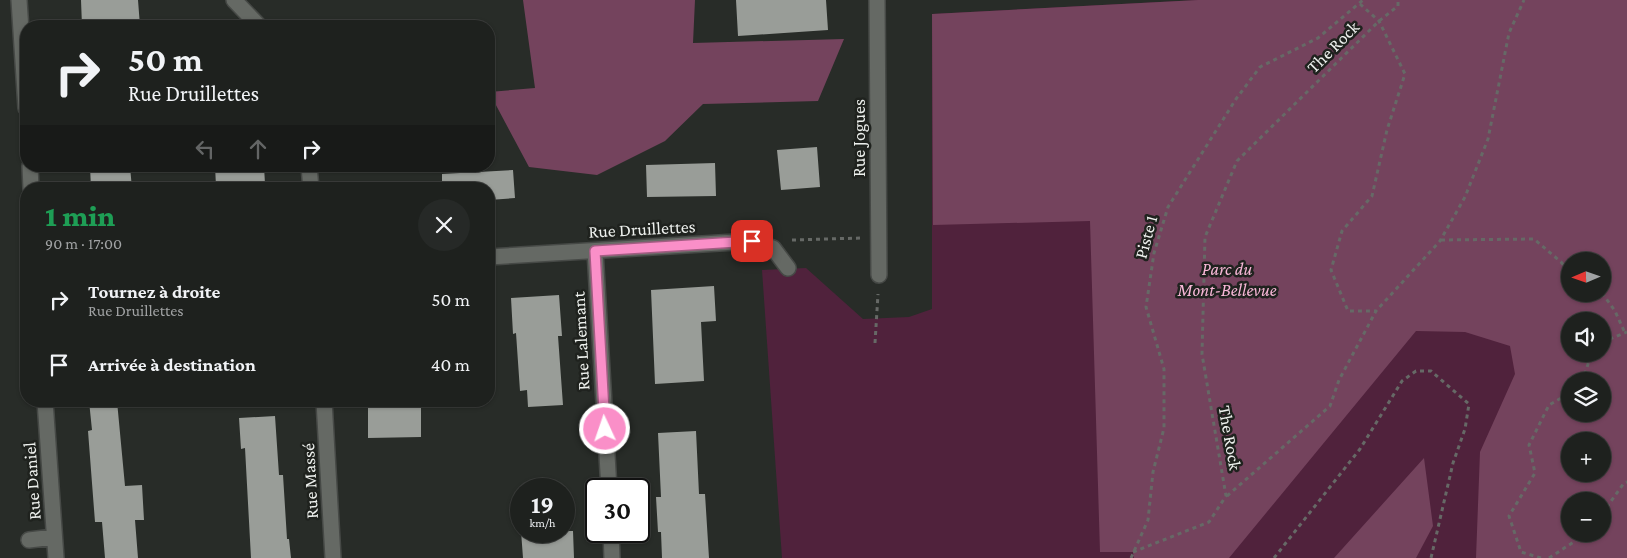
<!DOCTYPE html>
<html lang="fr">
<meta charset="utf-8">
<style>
:root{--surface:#1e211e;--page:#262927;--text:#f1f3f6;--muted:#a1a3a4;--line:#3c3e3c}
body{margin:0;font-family:"Crimson Pro",serif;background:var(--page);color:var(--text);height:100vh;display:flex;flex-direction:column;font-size:19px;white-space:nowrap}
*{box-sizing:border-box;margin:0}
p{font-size:16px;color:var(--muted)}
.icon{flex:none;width:28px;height:28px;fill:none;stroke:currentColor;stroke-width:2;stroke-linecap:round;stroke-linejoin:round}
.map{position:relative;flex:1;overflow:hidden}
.drawer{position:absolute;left:20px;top:182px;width:475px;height:225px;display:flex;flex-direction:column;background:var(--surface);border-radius:20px;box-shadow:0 1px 4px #0004,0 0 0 1px var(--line)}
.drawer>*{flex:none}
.hud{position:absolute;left:20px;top:20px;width:475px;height:152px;border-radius:20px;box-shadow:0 1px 4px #0004,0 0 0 1px var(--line);background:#1e211e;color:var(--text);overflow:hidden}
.needle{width:32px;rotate:268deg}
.fabs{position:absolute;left:1561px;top:252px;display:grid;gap:10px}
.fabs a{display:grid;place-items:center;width:50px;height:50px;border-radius:50%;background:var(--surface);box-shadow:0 1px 4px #0004,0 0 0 1px var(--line);font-size:25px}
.speed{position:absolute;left:510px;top:478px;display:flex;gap:10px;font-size:25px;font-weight:700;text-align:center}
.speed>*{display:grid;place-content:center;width:65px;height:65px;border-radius:50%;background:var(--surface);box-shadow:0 1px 4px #0004,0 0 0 1px var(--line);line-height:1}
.speed small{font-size:12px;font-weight:400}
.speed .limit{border:2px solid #111;border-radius:8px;background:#fff;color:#111}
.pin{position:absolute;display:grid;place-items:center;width:42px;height:42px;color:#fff;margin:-21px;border-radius:10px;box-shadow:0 2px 8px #0006}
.me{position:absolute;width:55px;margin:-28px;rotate:357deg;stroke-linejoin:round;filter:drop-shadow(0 0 4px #0008)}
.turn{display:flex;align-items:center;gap:18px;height:105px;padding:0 25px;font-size:22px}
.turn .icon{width:65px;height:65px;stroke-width:2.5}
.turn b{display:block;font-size:35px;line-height:42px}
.lanes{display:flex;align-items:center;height:48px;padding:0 25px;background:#0003;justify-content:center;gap:25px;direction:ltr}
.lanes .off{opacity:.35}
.round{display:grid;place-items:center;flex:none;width:52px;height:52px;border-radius:26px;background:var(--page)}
.overview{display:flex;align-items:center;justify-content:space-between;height:85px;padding:0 25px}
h1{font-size:30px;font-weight:800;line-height:38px;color:#1e9e55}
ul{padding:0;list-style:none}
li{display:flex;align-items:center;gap:15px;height:65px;padding:0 25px}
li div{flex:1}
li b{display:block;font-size:19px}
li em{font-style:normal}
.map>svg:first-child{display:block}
.green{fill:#50223c;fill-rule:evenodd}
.forest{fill:#74435d;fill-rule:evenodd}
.building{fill:#999d98}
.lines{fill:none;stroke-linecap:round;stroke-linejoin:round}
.minor-casing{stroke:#464946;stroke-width:18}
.path{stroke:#666966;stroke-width:3;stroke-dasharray:4 4;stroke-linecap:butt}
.minor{stroke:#656964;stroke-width:15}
.route-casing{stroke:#a25d82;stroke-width:12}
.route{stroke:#fa8fc8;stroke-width:9}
.labels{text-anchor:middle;stroke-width:5;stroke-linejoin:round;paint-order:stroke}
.street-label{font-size:18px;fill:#edf0ed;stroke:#1f221e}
.park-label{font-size:18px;font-style:italic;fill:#f8b7d7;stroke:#1f221e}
</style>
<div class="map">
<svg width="1627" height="558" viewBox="0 0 1627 558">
<rect width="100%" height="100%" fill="#282c28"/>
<path class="green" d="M1198 0H1627V558H782L762 270 806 268 863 319 909 317 932 309V14ZM1570 261H1602V294H1570ZM1570 321H1602V354H1570ZM1570 381H1602V414H1570ZM1570 441H1602V474H1570ZM1570 501H1602V534H1570Z"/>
<path class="forest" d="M523 0H695L693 43 844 39 818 101 703 104 665 141 597 175 529 167 489 92 535 88Z
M1198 0H1627V558H1476L1480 452 1515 374 1510 346 1465 332 1416 331 1229 558H1134L1133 552H1100L1090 221 933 225 932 14ZM1570 261H1602V294H1570ZM1570 321H1602V354H1570ZM1570 381H1602V414H1570ZM1570 441H1602V474H1570ZM1570 501H1602V534H1570Z
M1424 458 1433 526 1416 558H1334Z"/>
<path class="building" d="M81 0H138L140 26H82Z
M736 0H826L828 30 738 36Z
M817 147 820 187 781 190 777 150Z
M715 163 716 196 647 197 646 165Z
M90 166H130L132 189H91Z
M215 166H264L265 184 216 186Z
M513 170 515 198 489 200V189H442V174Z
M714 286 716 321 701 322 704 381 655 384 651 290Z
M559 295 562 336H558L563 405 528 407 527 390 520 391 516 333 513 334 511 298Z
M89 401H117L125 486 142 485 144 520H135L138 558H105L102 522H95L88 431 92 430Z
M368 405H421V437L368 438Z
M275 416 279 475H283L287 539H289L291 558H251L245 448 241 449 239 418Z
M696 431 699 494H705L709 558H662L661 532H658L656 497H661L658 433Z
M521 531H573L574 558H523Z"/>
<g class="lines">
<defs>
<path id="minor" d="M19 0 26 108
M234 0 259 26
M877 0 879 275
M30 166 31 189
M309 166 311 189
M595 251 609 489
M489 257 752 241 773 248 788 268
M45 401 56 558
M324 401 333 558
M611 531 612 558
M29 540 54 537"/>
</defs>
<use href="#minor" class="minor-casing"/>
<path class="path" d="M1360 4 1379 21 1405 74 1387 130 1372 196 1342 231 1331 270 1348 311H1375
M792 240 861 238
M1441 240 1534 239 1561 262 1570 273
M1602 293 1615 311 1625 333
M1602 342 1627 332
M875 343 878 294
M1580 381 1585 374 1591 354
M1227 496 1330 406 1339 380 1376 311 1440 241 1465 197 1488 139 1509 33 1524 0
M1602 514 1624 483 1627 482
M1133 552 1209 522 1226 496 1202 354 1205 237 1237 161 1379 21 1398 6V0
M1131 558 1148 520 1153 472 1164 428V369L1146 307 1154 253 1168 207 1236 99 1260 67 1318 38 1363 0
M1274 558 1360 449 1402 381 1416 371H1431L1469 404 1465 429 1453 463 1431 558
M1541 558 1521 552 1509 516 1535 473 1529 445 1549 405 1570 393
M1549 558 1586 534"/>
<use href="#minor" class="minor"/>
</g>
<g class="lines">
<defs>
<path id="route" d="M605 429 595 251 752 241"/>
</defs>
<use href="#route" class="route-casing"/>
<use href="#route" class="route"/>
</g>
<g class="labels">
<g class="street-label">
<text transform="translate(1333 47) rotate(-45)" y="6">The Rock</text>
<text transform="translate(859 138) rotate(-90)" y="6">Rue Jogues</text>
<text transform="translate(642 229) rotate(-3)" y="6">Rue Druillettes</text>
<text transform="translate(1146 237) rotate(-75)" y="6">Piste 1</text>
<text transform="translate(581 341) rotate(-93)" y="6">Rue Lalemant</text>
<text transform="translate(1230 438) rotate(80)" y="6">The Rock</text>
<text transform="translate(32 481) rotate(-94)" y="6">Rue Daniel</text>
<text transform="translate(310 481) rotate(-93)" y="6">Rue Massé</text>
</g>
<g class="park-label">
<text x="1227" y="275">Parc du<tspan x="1227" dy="21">Mont-Bellevue</tspan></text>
</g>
</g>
</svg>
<div class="fabs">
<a><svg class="needle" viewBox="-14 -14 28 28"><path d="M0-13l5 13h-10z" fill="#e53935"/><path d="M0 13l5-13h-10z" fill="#a1a3a4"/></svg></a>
<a><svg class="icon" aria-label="sound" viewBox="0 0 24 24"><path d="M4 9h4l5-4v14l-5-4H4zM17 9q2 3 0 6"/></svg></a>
<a><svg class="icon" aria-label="layers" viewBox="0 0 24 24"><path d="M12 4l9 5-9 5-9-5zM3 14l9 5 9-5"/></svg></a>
<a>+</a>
<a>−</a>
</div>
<div class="speed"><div>19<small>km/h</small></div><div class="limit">30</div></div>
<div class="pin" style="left:752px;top:241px;background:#d93025"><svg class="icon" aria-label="arrive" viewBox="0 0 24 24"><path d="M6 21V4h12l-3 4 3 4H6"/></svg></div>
<svg class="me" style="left:605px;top:429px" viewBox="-20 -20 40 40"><circle r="17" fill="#fa8fc8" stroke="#fff" stroke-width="3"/><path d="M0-11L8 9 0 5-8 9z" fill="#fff"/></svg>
<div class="hud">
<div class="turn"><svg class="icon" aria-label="right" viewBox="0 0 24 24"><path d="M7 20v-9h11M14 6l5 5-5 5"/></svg><div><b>50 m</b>Rue Druillettes</div></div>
<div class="lanes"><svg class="icon off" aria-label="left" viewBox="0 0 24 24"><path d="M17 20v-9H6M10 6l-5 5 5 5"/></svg><svg class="icon off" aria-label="ahead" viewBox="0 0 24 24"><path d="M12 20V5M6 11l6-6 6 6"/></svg><svg class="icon" aria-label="right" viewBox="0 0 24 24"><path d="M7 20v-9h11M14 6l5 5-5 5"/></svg></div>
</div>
<section class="drawer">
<div class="overview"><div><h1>1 min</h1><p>90 m · 17:00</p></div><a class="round"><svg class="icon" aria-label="close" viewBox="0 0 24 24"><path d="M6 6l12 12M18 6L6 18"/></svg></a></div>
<ul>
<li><svg class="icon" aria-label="right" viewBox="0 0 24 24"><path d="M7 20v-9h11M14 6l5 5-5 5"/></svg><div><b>Tournez à droite</b><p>Rue Druillettes</p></div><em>50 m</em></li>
<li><svg class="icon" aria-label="arrive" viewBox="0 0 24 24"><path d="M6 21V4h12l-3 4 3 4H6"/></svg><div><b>Arrivée à destination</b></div><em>40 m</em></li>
</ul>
</section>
</div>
